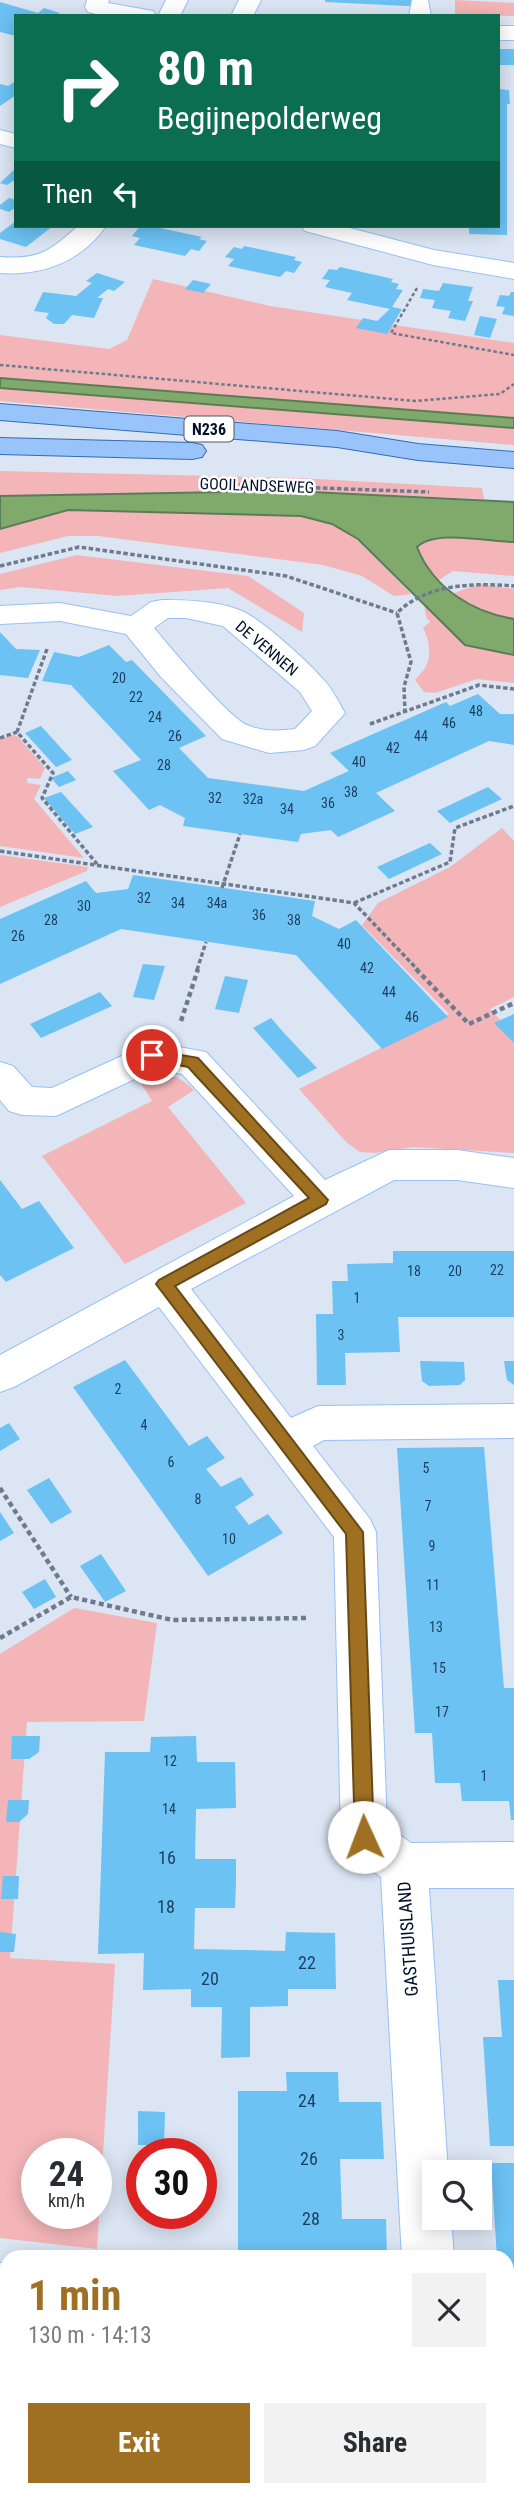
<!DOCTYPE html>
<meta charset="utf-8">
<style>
:root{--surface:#fff;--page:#f2f2f3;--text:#2b2b33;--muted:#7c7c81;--accent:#9f7022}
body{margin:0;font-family:"Roboto Condensed",sans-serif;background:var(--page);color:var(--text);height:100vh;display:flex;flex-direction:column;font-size:26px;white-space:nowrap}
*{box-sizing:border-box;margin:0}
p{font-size:23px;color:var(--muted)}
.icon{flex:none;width:38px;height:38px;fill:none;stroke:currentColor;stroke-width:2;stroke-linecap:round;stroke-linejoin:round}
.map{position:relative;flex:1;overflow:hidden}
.details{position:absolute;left:0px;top:2250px;width:514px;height:247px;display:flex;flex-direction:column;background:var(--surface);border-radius:21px 21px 0 0;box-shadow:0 4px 18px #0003}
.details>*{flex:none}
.banner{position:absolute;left:14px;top:14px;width:486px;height:214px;border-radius:0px;box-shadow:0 4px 18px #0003;background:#0b6e4f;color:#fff;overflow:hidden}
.fabs{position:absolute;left:422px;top:2160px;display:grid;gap:14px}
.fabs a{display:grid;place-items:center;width:70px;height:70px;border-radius:0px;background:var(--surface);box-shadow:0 4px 18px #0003;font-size:35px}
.speed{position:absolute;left:21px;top:2138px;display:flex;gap:14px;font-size:35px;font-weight:700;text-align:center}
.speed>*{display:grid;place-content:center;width:91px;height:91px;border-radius:50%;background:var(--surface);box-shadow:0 4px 18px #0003;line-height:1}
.speed small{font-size:18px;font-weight:400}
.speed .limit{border:10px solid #d22;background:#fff;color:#111}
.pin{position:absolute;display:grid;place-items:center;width:60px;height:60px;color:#fff;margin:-30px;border:4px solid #fff;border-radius:50%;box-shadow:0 2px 7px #0007}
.me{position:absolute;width:77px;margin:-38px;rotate:358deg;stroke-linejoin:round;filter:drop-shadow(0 0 5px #0008)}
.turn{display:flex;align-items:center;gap:24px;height:147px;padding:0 28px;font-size:32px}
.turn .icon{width:91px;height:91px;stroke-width:2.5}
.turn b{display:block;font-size:49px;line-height:60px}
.then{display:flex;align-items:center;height:66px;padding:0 28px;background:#0003;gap:14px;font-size:26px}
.round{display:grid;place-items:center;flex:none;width:74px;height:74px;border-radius:0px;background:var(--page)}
.head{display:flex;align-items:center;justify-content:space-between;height:119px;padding:0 28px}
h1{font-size:42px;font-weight:700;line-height:52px;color:var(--accent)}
.action{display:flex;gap:14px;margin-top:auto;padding:14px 28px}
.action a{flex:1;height:80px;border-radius:0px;background:var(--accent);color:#fff;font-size:28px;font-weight:700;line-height:80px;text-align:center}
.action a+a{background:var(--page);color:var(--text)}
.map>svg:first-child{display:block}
.green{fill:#f3b5b8;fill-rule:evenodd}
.water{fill:#80aa6b;stroke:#5a7c57;stroke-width:2}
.building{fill:#6bc2f3}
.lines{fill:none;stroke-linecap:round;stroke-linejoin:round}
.minor-casing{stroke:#98c0f5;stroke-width:2}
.major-casing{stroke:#366bb0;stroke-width:2}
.path-far3{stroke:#6e7b8e;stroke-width:2.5;stroke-dasharray:3.5 2.5;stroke-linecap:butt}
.path-far2{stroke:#6e7b8e;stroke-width:3.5;stroke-dasharray:4.5 2.5;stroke-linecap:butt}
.path-far1{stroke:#6e7b8e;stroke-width:4.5;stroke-dasharray:5 3.5;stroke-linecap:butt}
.path{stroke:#6e7b8e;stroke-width:5;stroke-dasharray:7 4.5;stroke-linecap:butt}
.minor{fill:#fff;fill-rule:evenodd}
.major{fill:#98c4fb;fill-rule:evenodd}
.route{fill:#9f7022;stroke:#674916;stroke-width:2}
.labels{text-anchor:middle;stroke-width:5;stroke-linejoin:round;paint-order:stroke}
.number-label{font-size:14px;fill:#1c3d5c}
.shield{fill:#fff;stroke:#4d5869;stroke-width:2}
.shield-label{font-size:16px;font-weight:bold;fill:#011129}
.far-street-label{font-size:16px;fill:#011129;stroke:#fff}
.near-number-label{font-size:18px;fill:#1c3d5c}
.street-label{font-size:18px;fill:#011129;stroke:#fff}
</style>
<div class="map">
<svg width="514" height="2496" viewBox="0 0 514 2496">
<rect width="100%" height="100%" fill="#dbe5f3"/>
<path class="green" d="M455 0 514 3V16L455 15Z
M153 279 270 306 514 343V445L0 401V335L109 349 127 340Z
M0 471 298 478 482 488 484 499 291 491 0 496Z
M68 510 301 516 332 524 358 539 411 594 394 596 362 576 323 565 98 536H68L0 553V529Z
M441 537 514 542V576L453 571 436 582 417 547 423 542Z
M77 555 248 576 304 613 302 632 228 588 117 596 21 587 0 590V574Z
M480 584 514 589V619L496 616 451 594Z
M424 603 465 645 514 655V683L477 679 435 693 424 692 415 680C417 677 420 675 422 672 433 660 430 641 423 628L430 622 426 617Z
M11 735 17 736 45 768 40 779 28 778 27 783 41 785 34 799 84 858 0 846V740Z
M502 828 514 841V997L490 1009 514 1034V1153L413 1147 375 1153 360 1152 346 1142 299 1089 449 1014 362 925 378 903 450 867Z
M0 855 88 867 87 871 0 907Z
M155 1074C173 1074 181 1078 194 1090L168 1107 246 1203 125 1264 42 1156 152 1101 139 1080Z
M74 1608 157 1623 144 1721 27 1722 10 1958 115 1964 97 2249 0 2238V1654ZM37 2154H96V2214H37Z"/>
<path class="water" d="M0 378 501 417 514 418V428L0 388Z
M291 491 514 502V542C489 542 435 529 417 547 433 588 472 612 514 619V655L465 645 358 539 332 524 301 516 68 510 0 529V496Z"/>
<path class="building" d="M325 0H416L413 6H407L325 2Z
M0 2 38 13 44 8 60 13 55 16H16V36L0 32Z
M499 49H514V65H499Z
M16 81V95L0 106V84L8 86Z
M499 89 509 90 510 104H507V235L469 234V226H499Z
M14 170 16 179 7 185 0 183Z
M9 198 16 200V207L9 212 0 209V205Z
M16 221V226H53L26 247 0 239V233Z
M140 226 149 228 151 226 202 237 199 239 207 241 199 251 191 249 185 256 134 245 140 238 132 236Z
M244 246 296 257 294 260 302 262 294 273 286 271 280 277 228 266 234 259 225 257 234 247 242 249Z
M340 267 393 279 391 282 399 284 396 289 403 290 392 307 402 309 387 334 356 328 363 318 377 321 390 309 347 300 352 293 325 287 330 280 322 279 329 269 337 270Z
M97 273 125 282 114 291 108 289 97 298H103L94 318 72 315 64 324H54L46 318 49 313 34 311 43 292 76 296 92 283 86 281Z
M193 280 211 284 203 293 185 289Z
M443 283 473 287 468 301H473L465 321 448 318 451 311 432 308 435 300 420 298 423 289 439 291Z
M511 292H514V316L502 314 505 307 496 306 500 295 509 296Z
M480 316 497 319 490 338 474 335Z
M0 632 16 649 40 650 28 678 0 675Z
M109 645 126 662 132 660 206 736 179 748 208 778 304 791 349 771 330 753 446 702 450 706 478 694 500 714H514V745L489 741 376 793 395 811 338 837 331 830 301 834 298 842 183 826 185 818 160 805 149 810 113 771 141 760 71 685 42 681 54 652 79 657Z
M41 726 61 748 72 760 56 767 25 733Z
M68 771 76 780 59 787 51 778Z
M488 787 502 799 450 823 437 811Z
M61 792 82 815 93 827 75 834 44 798Z
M430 843 442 854 389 879 377 867Z
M133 875 315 901 312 916 339 929 356 920 448 1017 382 1049 296 955 121 929 0 984V919L86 881 96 893 128 889Z
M143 964 165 966 154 1000 133 997Z
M225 976 248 980 239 1013 215 1009Z
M100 992 112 1006 41 1038 30 1024Z
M514 1014V1043L494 1023Z
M271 1018 284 1033 317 1068 298 1078 253 1028Z
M0 1180 22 1209 39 1201 74 1248 6 1282 0 1275Z
M393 1251H514V1317H398L400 1352 345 1353 346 1385H317L316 1314H333L332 1281H348L347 1264 393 1263Z
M125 1360 189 1446 207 1436 225 1458 206 1469 221 1487 241 1477 254 1495 235 1507 249 1525 268 1514 283 1533 208 1576 73 1387Z
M420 1361 464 1362 465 1380 460 1385 429 1386 422 1381Z
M504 1361H514V1385L507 1380Z
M9 1423 20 1439 0 1451V1428Z
M484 1447 504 1688H514V1820H511L509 1801H462L460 1783H435L432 1733H415L397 1448Z
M49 1478 72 1512 51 1524 27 1490Z
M0 1512 14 1533 0 1541Z
M101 1554 126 1591 105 1602 80 1566Z
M45 1579 56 1597 34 1609 22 1592Z
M12 1736H40L39 1752 29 1759H11Z
M196 1736 197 1762H235L236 1808 196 1809 195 1859H236V1882L235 1908H195L194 1949 285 1951 286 1932 335 1933 336 1989H288V2006L250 2007V2057L221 2058 222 2007H191V1989L143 1990 144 1953 98 1954 105 1752H150L151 1737Z
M8 1800H29L28 1814 19 1822H6Z
M3 1876H19L18 1899H1Z
M0 1932 16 1934 14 1952H0Z
M498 1980H514V2146H490L483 2037H502Z
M286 2072H338L339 2102H381L384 2159H340L342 2219H386L387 2258H238V2091H287Z
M138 2111 165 2112 164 2145H138Z
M491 2163H514V2281H508V2258H497Z
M183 2490H294V2496H183Z
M366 2490H397L398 2496H366Z"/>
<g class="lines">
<defs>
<path id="minor" d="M87 0H109L108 3 153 11 156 16 96 14 88 12 85 7Z
M166 0H188L180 16H158Z
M239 0H261L253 16H231Z
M412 0H428L431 16H409Z
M499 26H514V40H499Z
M0 130 16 134V148L0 144Z
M78 226H106C81 262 42 276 0 273V257C39 260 50 251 78 226Z
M301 226H342L434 250 514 263V279L433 265 305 231Z
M162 600C187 600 219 601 242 611 262 620 306 660 321 677 331 686 338 701 345 713L315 746 304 750 269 753 222 739 161 677 126 634 60 621 0 624V606L60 603 131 616 151 602ZM168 618H186L223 626 300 692 312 711 295 729C278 731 263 732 247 725 229 718 170 647 154 628Z
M152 1042 206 1052 325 1180 389 1150H457L514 1158V1188L457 1180H394L191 1289 291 1418 318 1406 514 1404V1438L324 1440 313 1446 370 1519 376 1532 387 1826 411 1843 514 1842V1888H429L448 2172H434V2217H451L454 2258H402L381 1877 348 1853 341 1837 334 1537 159 1307 14 1387 0 1392V1355L294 1196 182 1074 156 1069 56 1116 22 1115 9 1111 0 1100V1062L13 1066 32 1087 52 1088Z
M0 2263H7V2315H0Z
M508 2410H514V2464H508Z
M30 2490H84L83 2496H29Z"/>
<path id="major" d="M0 404 337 431 418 444 514 452V468L418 460 337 447 0 420Z
M0 438 192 443 202 445 206 451 202 457 192 459 0 454Z"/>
</defs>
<use href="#minor" class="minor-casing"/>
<use href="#major" class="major-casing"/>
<path class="path-far3" d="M417 288 391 333 514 355
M0 365 416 401 500 394 514 384"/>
<path class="path-far2" d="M211 484 429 492
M0 566 79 547 286 576 397 613
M47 649 17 732 53 773 42 798 97 864
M405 713 404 687 411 662 397 613C427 583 475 583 514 586
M370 724 479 685 514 689
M0 738 17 732
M0 851 354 903 418 970
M222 888 240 834
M354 903 450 862 455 828 514 806
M197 970 206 942"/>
<path class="path-far1" d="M416 969 469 1024 514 1003
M181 1021 198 969
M0 1488 71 1597
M0 1638 71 1597 172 1620 308 1618"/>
<path class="path" d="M444 2490 445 2496"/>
<use href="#minor" class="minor"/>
<use href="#major" class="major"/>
</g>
<path class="route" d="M152 1050 198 1058 328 1200 326 1204 175 1286 363 1532 374 1837 371 1844 364 1846 357 1844 355 1837 346 1534 156 1284 159 1280 309 1198 188 1067 147 1059 145 1055 147 1051Z"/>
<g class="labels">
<g class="number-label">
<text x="119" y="683">20</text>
<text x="136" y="702">22</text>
<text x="476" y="716">48</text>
<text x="155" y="722">24</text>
<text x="449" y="728">46</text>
<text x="175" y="741">26</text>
<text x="421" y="741">44</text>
<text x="393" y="753">42</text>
<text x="359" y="767">40</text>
<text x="164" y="770">28</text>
<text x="351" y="797">38</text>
<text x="215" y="803">32</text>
<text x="253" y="804">32a</text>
<text x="328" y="808">36</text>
<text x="287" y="814">34</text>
<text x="144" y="903">32</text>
<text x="178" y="908">34</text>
<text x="217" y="908">34a</text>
<text x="84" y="911">30</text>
<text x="259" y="920">36</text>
<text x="51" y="925">28</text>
<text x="294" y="925">38</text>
<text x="18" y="941">26</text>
<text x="344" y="949">40</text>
<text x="367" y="973">42</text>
<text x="389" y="997">44</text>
<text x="412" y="1022">46</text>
<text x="497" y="1275">22</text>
<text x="414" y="1276">18</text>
<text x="455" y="1276">20</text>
<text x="357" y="1303">1</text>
<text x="341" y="1340">3</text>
<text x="118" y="1394">2</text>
<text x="144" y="1430">4</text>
<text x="171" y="1467">6</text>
<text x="426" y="1473">5</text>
<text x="198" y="1504">8</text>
<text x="428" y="1511">7</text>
<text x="229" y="1544">10</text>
<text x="432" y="1551">9</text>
<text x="433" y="1590">11</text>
<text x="436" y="1632">13</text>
<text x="439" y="1673">15</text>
<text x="442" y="1717">17</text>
<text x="170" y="1766">12</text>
<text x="484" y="1781">1</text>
<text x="169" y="1814">14</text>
</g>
<rect class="shield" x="184.5" y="416.5" width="49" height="25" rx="5"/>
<g class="shield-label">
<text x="209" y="435">N236</text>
</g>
<g class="far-street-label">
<text transform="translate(257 485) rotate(2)" y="6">GOOILANDSEWEG</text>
<text transform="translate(267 648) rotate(40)" y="6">DE VENNEN</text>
</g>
<g class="near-number-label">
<text x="167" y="1864">16</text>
<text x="166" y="1913">18</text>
<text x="307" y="1969">22</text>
<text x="210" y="1985">20</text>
<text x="307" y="2107">24</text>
<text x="309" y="2165">26</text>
<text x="311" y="2225">28</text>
</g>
<g class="street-label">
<text transform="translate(408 1939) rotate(-94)" y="6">GASTHUISLAND</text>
</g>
</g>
</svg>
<div class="fabs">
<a><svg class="icon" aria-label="search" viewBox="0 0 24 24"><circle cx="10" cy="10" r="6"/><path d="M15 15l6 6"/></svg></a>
</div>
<div class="speed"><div>24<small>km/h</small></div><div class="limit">30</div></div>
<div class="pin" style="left:152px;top:1055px;background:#d93025"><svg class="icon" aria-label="arrive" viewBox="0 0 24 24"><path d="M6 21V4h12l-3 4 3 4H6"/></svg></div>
<svg class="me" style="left:364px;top:1837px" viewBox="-20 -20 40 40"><circle r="19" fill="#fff"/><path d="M0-13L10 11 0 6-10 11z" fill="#9f7022"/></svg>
<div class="banner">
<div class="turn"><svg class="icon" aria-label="right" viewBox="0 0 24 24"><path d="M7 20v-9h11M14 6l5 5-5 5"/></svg><div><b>80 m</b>Begijnepolderweg</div></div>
<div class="then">Then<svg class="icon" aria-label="left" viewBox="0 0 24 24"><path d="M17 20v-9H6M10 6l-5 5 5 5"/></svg></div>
</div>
<section class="details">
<div class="head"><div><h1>1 min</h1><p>130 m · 14:13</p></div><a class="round"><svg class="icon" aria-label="close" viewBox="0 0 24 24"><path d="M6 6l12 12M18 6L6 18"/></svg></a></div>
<div class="action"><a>Exit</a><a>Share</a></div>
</section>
</div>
